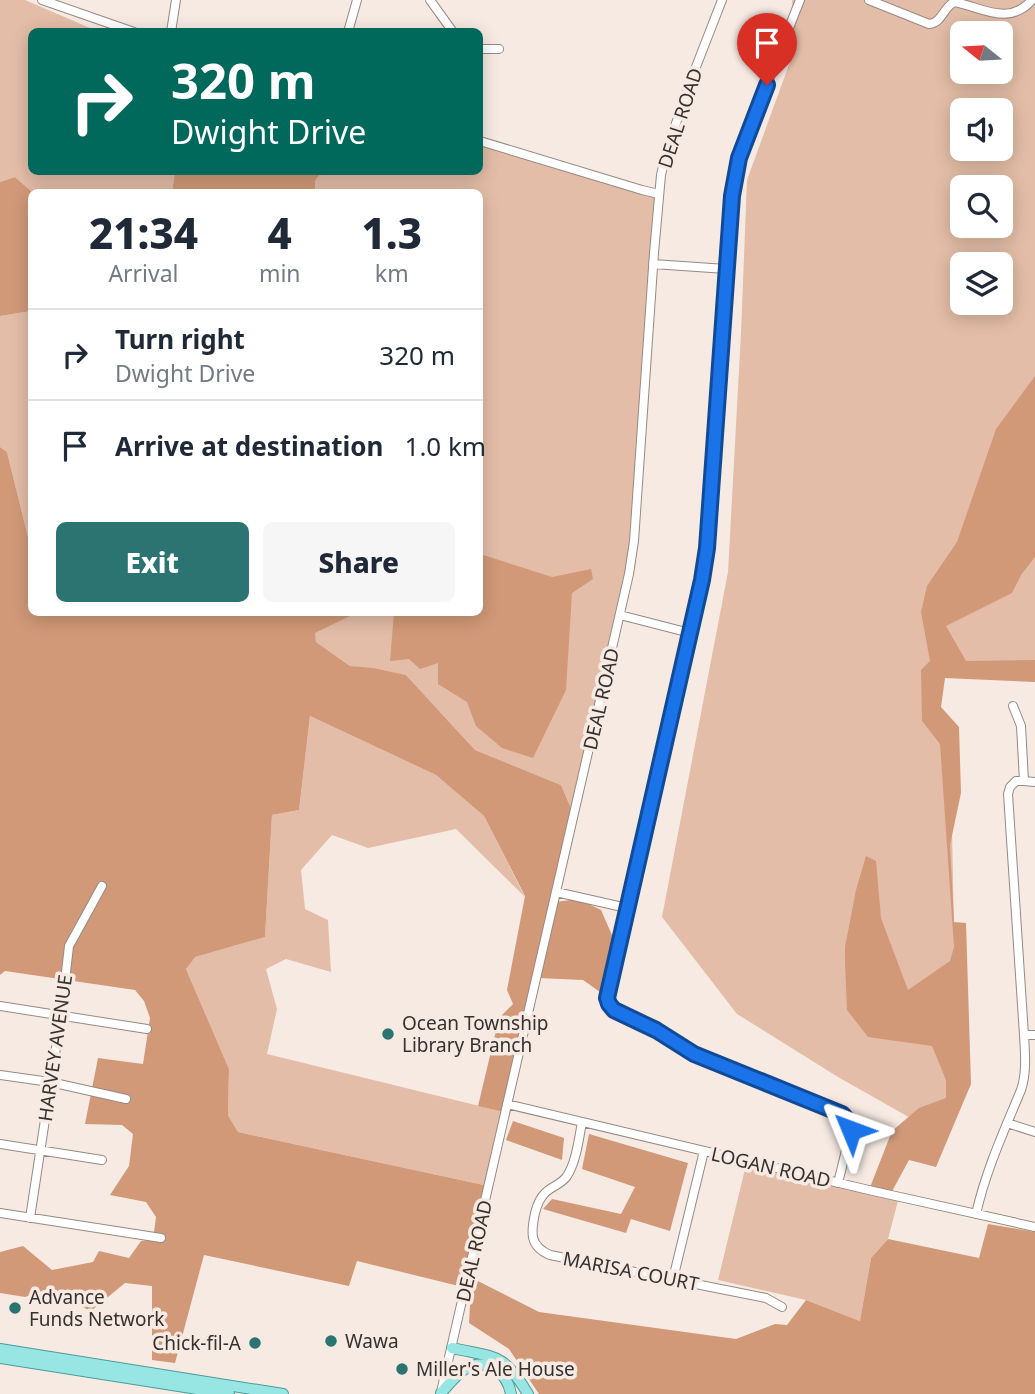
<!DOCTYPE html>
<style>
:root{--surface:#fff;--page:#f6f6f7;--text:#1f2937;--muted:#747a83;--line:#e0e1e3;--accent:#2b7472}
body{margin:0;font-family:"Noto Sans",sans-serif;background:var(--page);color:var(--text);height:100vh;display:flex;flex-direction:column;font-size:26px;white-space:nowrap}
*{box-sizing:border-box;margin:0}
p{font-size:23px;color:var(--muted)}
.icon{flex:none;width:38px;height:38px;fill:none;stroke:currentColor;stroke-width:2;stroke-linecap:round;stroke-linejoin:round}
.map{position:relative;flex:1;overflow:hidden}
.side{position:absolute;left:28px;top:189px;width:455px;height:427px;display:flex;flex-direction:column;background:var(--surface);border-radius:10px;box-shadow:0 4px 18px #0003}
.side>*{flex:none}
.hud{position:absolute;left:28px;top:28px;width:455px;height:147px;border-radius:10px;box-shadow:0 4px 18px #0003;background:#00695c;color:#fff;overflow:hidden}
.needle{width:46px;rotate:288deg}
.controls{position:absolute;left:950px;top:21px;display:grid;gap:14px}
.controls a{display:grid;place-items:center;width:63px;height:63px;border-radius:10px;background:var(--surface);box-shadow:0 4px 18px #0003;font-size:35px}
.pin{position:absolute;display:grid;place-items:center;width:60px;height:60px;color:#fff;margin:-72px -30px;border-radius:50% 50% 50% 0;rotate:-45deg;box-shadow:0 0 7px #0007}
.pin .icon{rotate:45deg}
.me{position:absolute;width:77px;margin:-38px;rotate:314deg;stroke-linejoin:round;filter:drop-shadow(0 0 5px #0008)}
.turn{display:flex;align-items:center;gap:24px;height:147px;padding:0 28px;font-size:32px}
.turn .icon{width:91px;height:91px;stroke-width:2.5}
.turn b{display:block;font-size:49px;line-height:60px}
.eta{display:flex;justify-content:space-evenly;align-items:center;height:119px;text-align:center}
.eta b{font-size:42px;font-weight:800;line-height:49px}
.cta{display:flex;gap:14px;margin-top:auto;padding:14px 28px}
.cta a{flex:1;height:80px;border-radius:10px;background:var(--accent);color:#fff;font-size:28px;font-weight:800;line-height:80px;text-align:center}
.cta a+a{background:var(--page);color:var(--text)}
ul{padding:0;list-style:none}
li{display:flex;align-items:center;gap:21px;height:91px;padding:0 28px;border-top:2px solid var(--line)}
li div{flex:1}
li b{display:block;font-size:26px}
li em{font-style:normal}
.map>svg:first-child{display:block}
.green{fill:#e3bda7;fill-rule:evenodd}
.forest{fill:#d19978}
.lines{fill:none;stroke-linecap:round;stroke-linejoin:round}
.minor-casing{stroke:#958a83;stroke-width:10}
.major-casing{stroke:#499c98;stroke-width:12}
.minor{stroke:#fff;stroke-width:8}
.major{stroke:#98e6e3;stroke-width:10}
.route-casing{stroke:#114b97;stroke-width:18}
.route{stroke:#1a73e8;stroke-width:12}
.poi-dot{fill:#2b7472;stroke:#f7eae3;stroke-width:2.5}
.labels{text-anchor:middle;stroke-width:7;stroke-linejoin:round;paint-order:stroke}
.street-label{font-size:19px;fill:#36312e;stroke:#f7eae3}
.poi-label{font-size:19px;fill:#36312e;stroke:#f7eae3;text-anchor:start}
</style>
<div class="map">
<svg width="1035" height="1394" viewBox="0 0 1035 1394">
<rect width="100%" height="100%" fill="#f7eae3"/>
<path class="green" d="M0 0H25L97 31 32 32V172H175L172 192H32L15 177 0 182Z
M792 0H1035V663L930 674 950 739 958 1109 921 1124 838 1077 737 1014 662 917 728 572 741 333 747 180 795 48ZM962 33H1001V72H962ZM962 110H1001V149H962ZM962 187H1001V226H962ZM962 264H1001V303H962Z
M480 146 659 193 633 552 573 813 561 785 475 750 406 675 350 666 316 642 314 633 349 616 348 613 480 612V192H315V181L322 172H480Z
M31 311V544L29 541 7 452 0 447V316Z
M310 716 436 775 484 816 525 897 456 829 368 848 332 835 301 870 305 909 328 920 331 972 286 959 266 969 277 1009 267 1054 508 1113 493 1187 238 1132 228 1115 229 1069 186 969 194 957 265 937 272 815 299 810Z
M747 1161 899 1197 888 1239 871 1258 860 1321 806 1300 718 1280Z"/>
<path class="forest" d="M175 172H322L315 181V192H172Z
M15 177 32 192 31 311 0 316V182Z
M1035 376V557L1021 575 1012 593 946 626 966 661 1035 660V682L945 678 941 707 959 727 961 793 950 845 954 922 966 923 971 1084 936 1167 909 1160 890 1195 869 1190 892 1131 919 1108 946 1098V1080L932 1046 868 1037 847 1010 845 962V947L856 890 866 856 876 861 881 918 908 990 950 961 954 947 940 744 922 721 921 670 930 661 921 612 927 586 957 542 996 429Z
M0 447 7 452 29 541 31 544 32 612 348 613 350 616 315 633 316 642 350 666 373 668 406 675 475 750 561 785 573 813 555 902 578 899 601 910 615 942 600 992 583 980 538 978 508 1113 478 1106 499 1018 513 1004 507 990 525 896 484 816 436 775 310 716 299 810 272 815 265 937 195 957 186 969 229 1069 228 1115 238 1132 493 1187 470 1277 539 1312 736 1339 775 1324 787 1325 806 1300 860 1321 871 1258 888 1239 979 1258 988 1224 1035 1232V1394H539L509 1349 469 1323 471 1289 357 1261 349 1286 204 1255 175 1363 152 1360V1286L125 1283 91 1311 45 1290 25 1297 0 1293V1252L23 1246 52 1270 93 1262 99 1251 129 1258 141 1241 153 1240 156 1217 146 1202 110 1195 129 1166 133 1134 122 1125 85 1124 98 1058 143 1064 150 1018 144 1001 135 990 5 971 0 975Z
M480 554 552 577 591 569 593 579 572 593 566 690 533 758 502 748 476 726 467 702 438 684V663L420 669 409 659 390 661 394 613 480 612Z
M513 1121 564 1138 562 1160 506 1140Z
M589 1134 688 1163 670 1231 631 1219 626 1233 543 1209 552 1199 621 1214 635 1187 582 1169Z"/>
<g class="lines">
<defs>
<path id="minor" d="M42 0 134 32
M430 0 453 32
M800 0C787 32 775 65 762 97 750 130 737 161 732 196L705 563 607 998 609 1004 614 1010 656 1030 694 1054 842 1114C848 1119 851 1123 851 1130L838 1183
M869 0 929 24C942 23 943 8 954 2 982 7 1008 27 1032 0
M171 32 176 0
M348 32 357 0
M480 49H499
M480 141 642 190 659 194
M653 264 726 269
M620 615 690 633
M1013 706 1021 726 1024 781
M556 892 627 908
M0 1006 147 1029
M1024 1035H1035
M0 1075 50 1082 126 1099
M507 1104 873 1191 1035 1227
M582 1122C579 1138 576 1163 567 1176 562 1184 552 1186 545 1193 539 1199 537 1205 535 1213 531 1232 529 1246 550 1255L766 1298 782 1307
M1007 1123 1035 1132
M0 1144 102 1160
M0 1213 161 1238
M976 1214C986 1170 1004 1131 1021 1090 1027 1072 1025 1054 1024 1035L1008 794 1010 787 1016 781H1024L1035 782
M30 1218 61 1015 69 946 102 886
M673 1279 704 1151
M441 1392 629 574 634 541 654 253 661 175 667 149 694 72 722 0"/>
<path id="major" d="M452 1348C496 1358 503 1352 528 1394
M0 1349 283 1394
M0 1358 229 1394
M441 1393C448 1385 456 1375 465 1369 487 1357 507 1372 511 1394"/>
</defs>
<use href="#minor" class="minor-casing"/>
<use href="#major" class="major-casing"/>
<use href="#minor" class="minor"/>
<use href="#major" class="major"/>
</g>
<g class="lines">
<defs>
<path id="route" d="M767 85 739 158 732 196 707 548 702 580 607 998 609 1004 614 1010 656 1030 694 1054 842 1114 850 1123 851 1130"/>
</defs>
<use href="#route" class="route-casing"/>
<use href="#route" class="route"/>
</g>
<g class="poi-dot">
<circle cx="388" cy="1034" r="7"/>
<circle cx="15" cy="1308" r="7"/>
<circle cx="331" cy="1341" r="7"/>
<circle cx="255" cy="1343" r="7"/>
<circle cx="402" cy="1369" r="7"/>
</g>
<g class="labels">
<g class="street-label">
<text transform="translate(680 118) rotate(-72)" y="7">DEAL ROAD</text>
<text transform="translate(601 699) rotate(-77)" y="7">DEAL ROAD</text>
<text transform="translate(55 1048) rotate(-82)" y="7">HARVEY AVENUE</text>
<text transform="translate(771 1167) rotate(13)" y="7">LOGAN ROAD</text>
<text transform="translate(474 1251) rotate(-77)" y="7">DEAL ROAD</text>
<text transform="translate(631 1271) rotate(11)" y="7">MARISA COURT</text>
</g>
<g class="poi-label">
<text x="402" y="1030">Ocean Township<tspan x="402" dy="22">Library Branch</tspan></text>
<text x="29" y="1304">Advance<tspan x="29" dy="22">Funds Network</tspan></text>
<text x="345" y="1348">Wawa</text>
<text x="241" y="1350" text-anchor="end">Chick-fil-A</text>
<text x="416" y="1376">Miller's Ale House</text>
</g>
</g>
</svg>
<div class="controls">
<a><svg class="needle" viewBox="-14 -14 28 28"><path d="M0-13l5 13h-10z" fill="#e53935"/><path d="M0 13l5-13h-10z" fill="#747a83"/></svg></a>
<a><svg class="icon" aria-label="sound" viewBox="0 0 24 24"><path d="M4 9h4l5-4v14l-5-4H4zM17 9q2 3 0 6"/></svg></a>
<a><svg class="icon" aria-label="search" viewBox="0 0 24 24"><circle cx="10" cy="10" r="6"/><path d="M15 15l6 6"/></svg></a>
<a><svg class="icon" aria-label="layers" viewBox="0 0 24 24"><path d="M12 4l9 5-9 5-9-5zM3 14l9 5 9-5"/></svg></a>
</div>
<div class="pin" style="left:767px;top:85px;background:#d93025"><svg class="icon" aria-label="arrive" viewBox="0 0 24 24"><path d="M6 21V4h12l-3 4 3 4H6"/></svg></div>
<svg class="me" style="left:851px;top:1130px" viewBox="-20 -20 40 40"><path d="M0-17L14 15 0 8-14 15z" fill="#1a73e8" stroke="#fff" stroke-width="4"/></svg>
<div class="hud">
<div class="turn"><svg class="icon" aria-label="right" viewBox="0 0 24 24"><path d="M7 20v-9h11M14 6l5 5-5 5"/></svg><div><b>320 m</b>Dwight Drive</div></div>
</div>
<section class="side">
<div class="eta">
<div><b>21:34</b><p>Arrival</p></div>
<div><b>4</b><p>min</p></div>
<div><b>1.3</b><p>km</p></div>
</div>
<ul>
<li><svg class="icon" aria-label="right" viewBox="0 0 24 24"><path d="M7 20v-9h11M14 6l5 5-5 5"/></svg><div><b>Turn right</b><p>Dwight Drive</p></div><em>320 m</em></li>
<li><svg class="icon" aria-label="arrive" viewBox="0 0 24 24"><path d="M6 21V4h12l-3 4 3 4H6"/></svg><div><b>Arrive at destination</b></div><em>1.0 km</em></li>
</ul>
<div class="cta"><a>Exit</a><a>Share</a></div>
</section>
</div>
